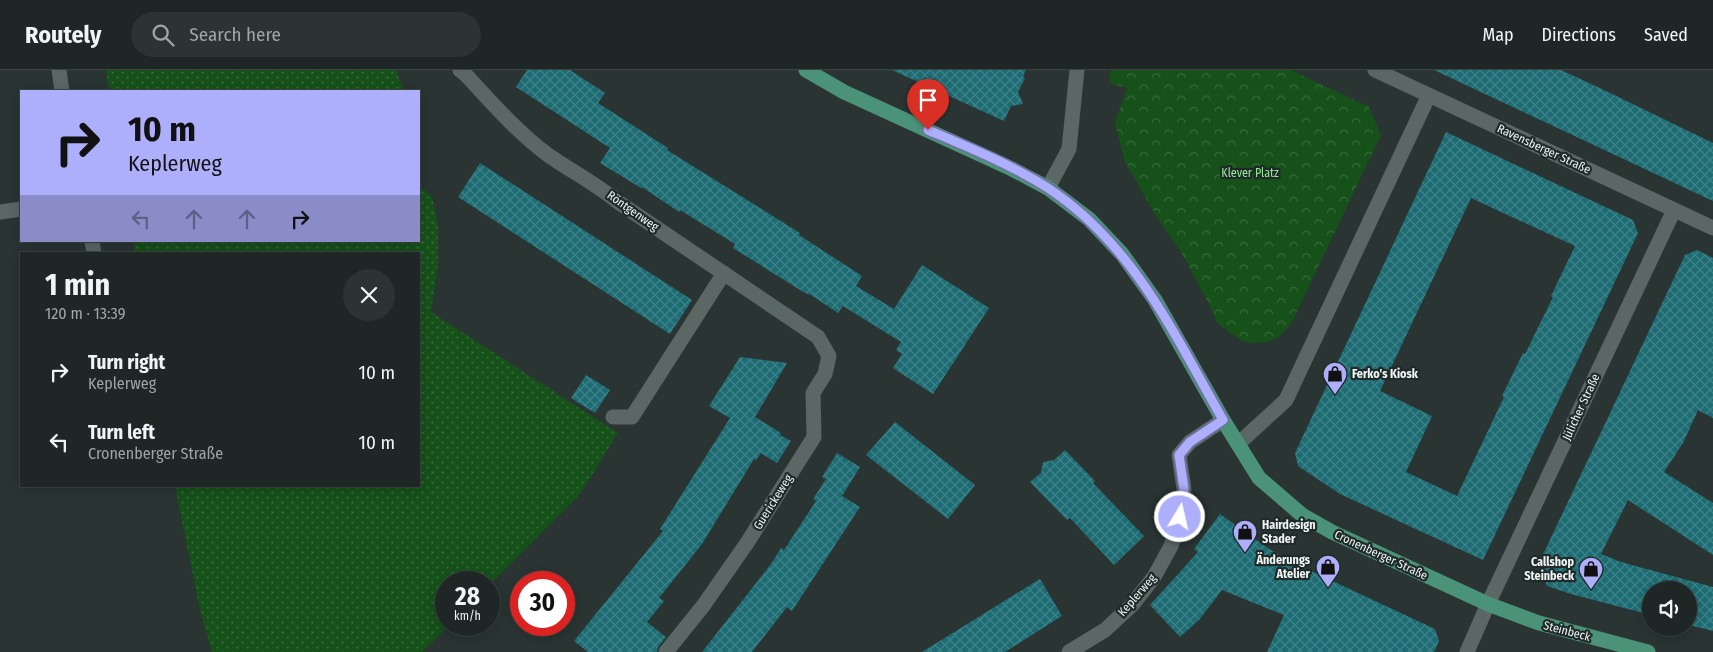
<!DOCTYPE html>
<meta charset="utf-8">
<style>
:root{--surface:#1f2726;--page:#2c3332;--text:#f1f3f6;--muted:#a1a5a7;--line:#3c4443}
body{margin:0;font-family:"Fira Sans Condensed",sans-serif;background:var(--page);color:var(--text);height:100vh;display:flex;flex-direction:column;font-size:19px;white-space:nowrap}
*{box-sizing:border-box;margin:0}
p{font-size:16px;color:var(--muted)}
.icon{flex:none;width:28px;height:28px;fill:none;stroke:currentColor;stroke-width:2;stroke-linecap:round;stroke-linejoin:round}
.map{position:relative;flex:1;overflow:hidden}
.side{position:absolute;left:20px;top:182px;width:400px;height:235px;display:flex;flex-direction:column;background:var(--surface);border-radius:0px;box-shadow:0 2px 12px #0003,0 0 0 1px var(--line)}
.side>*{flex:none}
.top-card{position:absolute;left:20px;top:20px;width:400px;height:152px;border-radius:0px;box-shadow:0 2px 12px #0003,0 0 0 1px var(--line);background:#adaffb;color:#111;overflow:hidden}
.controls{position:absolute;left:1642px;top:511px;display:grid;gap:10px}
.controls a{display:grid;place-items:center;width:55px;height:55px;border-radius:50%;background:var(--surface);box-shadow:0 2px 12px #0003,0 0 0 1px var(--line);font-size:25px}
.speed{position:absolute;left:435px;top:501px;display:flex;gap:10px;font-size:25px;font-weight:700;text-align:center}
.speed>*{display:grid;place-content:center;width:65px;height:65px;border-radius:50%;background:var(--surface);box-shadow:0 2px 12px #0003,0 0 0 1px var(--line);line-height:1}
.speed small{font-size:12px;font-weight:400}
.speed .limit{border:8px solid #d22;background:#fff;color:#111}
.pin{position:absolute;display:grid;place-items:center;width:42px;height:42px;color:#fff;margin:-51px -21px;border-radius:50% 50% 50% 0;rotate:-45deg;box-shadow:0 0 5px #0007}
.pin .icon{rotate:45deg}
.me{position:absolute;width:55px;margin:-28px;rotate:9deg;stroke-linejoin:round;filter:drop-shadow(0 0 4px #0008)}
.turn{display:flex;align-items:center;gap:18px;height:105px;padding:0 25px;font-size:22px}
.turn .icon{width:65px;height:65px;stroke-width:2.5}
.turn b{display:block;font-size:35px;line-height:42px}
.lanes{display:flex;align-items:center;height:48px;padding:0 25px;background:#0003;justify-content:center;gap:25px;direction:ltr}
.lanes .off{opacity:.35}
.round{display:grid;place-items:center;flex:none;width:52px;height:52px;border-radius:26px;background:var(--page)}
.headline{display:flex;align-items:center;justify-content:space-between;height:85px;padding:0 25px}
h1{font-size:30px;font-weight:700;line-height:38px}
ul{padding:0;list-style:none}
li{display:flex;align-items:center;gap:15px;height:70px;padding:0 25px}
li div{flex:1}
li b{display:block;font-size:19px}
li em{font-style:normal}
header{display:flex;align-items:center;gap:30px;box-sizing:border-box;height:70px;padding:0 25px;background:var(--surface);border-bottom:1px solid var(--line)}
header strong{font-size:24px}
nav{display:flex;gap:28px;margin-inline-start:auto;font-size:18px}
.search{width:350px;height:45px;background:var(--page);display:flex;align-items:center;gap:12px;box-sizing:border-box;padding:0 18px;border-radius:28px;color:var(--muted);font-size:19px}
.map>svg:first-child{display:block}
.park{fill:url(#park-crowns)}
.garden{fill:url(#garden-dots)}
.building{fill:url(#building-cross-hatch);fill-rule:evenodd}
.lines{fill:none;stroke-linecap:round;stroke-linejoin:round}
.minor{stroke:#5a6765;stroke-width:15}
.major{stroke:#4a9278;stroke-width:15}
.route-casing{stroke:#7072a3;stroke-width:12}
.route{stroke:#adaffb;stroke-width:9}
.labels{text-anchor:middle;stroke-width:4.5;stroke-linejoin:round;paint-order:stroke}
.street-label{font-size:12px;fill:#eff6f5;stroke:#1f2a29}
.park-label{font-size:12px;fill:#91ed91;stroke:#1f2a29}
.poi-label{font-size:12px;font-weight:bold;fill:#eff6f5;stroke:#1f2a29;text-anchor:start}
</style>
<header>
<strong>Routely</strong>
<div class="search"><svg class="icon" aria-label="search" viewBox="0 0 24 24"><circle cx="10" cy="10" r="6"/><path d="M15 15l6 6"/></svg>Search here</div>
<nav><a>Map</a><a>Directions</a><a>Saved</a></nav>
</header>
<div class="map">
<svg width="1713" height="582" viewBox="0 0 1713 582">
<defs>
<pattern id="park-crowns" width="20" height="18" patternUnits="userSpaceOnUse" patternTransform="scale(1.25)"><rect width="20" height="18" fill="#155119"/><path d="M2 6a3 3 0 1 1 6 0M12 15a3 3 0 1 1 6 0" fill="none" stroke="#376b3b"/></pattern>
<pattern id="garden-dots" width="8" height="8" patternUnits="userSpaceOnUse" patternTransform="scale(1.25)"><rect width="8" height="8" fill="#155119"/><path d="M2 2h.1M6 6h.1" fill="none" stroke="#376b3b" stroke-width="1.8" stroke-linecap="round"/></pattern>
<pattern id="building-cross-hatch" width="8" height="8" patternUnits="userSpaceOnUse" patternTransform="scale(1.25)"><rect width="8" height="8" fill="#1d6c73"/><path d="M0 0l8 8M0 8l8-8" fill="none" stroke="#3e8288"/></pattern>
</defs>
<rect width="100%" height="100%" fill="#293433"/>
<path class="park" d="M1111 0H1291L1369 37 1381 65 1292 252 1280 266 1268 272 1251 273 1240 270 1217 253 1208 232 1181 182 1156 146 1125 92 1115 53 1127 18 1109 13Z"/>
<path class="garden" d="M106 0H396L404 21H109Z
M419 116 432 126 438 157V195L431 242 618 363 580 424 489 515V512H446V555H449L422 582H212L200 540 175 416H419V184H135L133 171H419Z"/>
<path class="building" d="M527 0H570L605 23 598 33 668 78 667 80 800 163 799 165 862 206 856 216 894 239 922 195 989 238 933 324 893 298 902 284 896 280 901 272 843 236 838 243 811 225 805 223 733 178 735 174 680 140 679 142 642 117 641 118 600 93 610 78 516 17Z
M892 0H1026L1023 7 1025 8 1018 22 1023 34 1011 36 1004 51Z
M1434 0H1561L1604 20 1713 73V131Z
M1446 62 1633 150 1638 163 1483 490 1340 424 1298 396 1295 383ZM1471 128 1575 176 1551 226 1553 227 1525 284 1523 283 1502 326 1504 327 1457 426 1406 402 1432 346 1380 321Z
M480 93 692 230 670 264 458 127Z
M1697 180 1713 188V348L1698 340 1683 373 1664 402 1713 433V485L1628 430 1601 484 1621 492 1713 517V561L1689 555V520H1651V545L1571 524 1547 516 1538 495 1685 185Z
M740 287 787 293 755 347 781 363 780 365 791 371 777 393 761 383 756 390 754 389 702 474 659 528 664 531 647 552 666 567 658 577 657 582H588L574 571 663 461 660 459 730 348 709 336Z
M586 305 610 320 595 343 571 328Z
M895 352 975 415 948 449 866 385Z
M1065 380 1095 411 1093 413 1144 466 1114 495 1070 448 1067 450 1030 412 1041 403 1043 392 1054 390Z
M837 383 860 397 842 426 860 437 792 541 787 537 752 582H702L771 494 781 478 784 480 816 431 813 429 826 409 822 407Z
M1220 444 1269 479 1296 494 1435 559 1439 571 1434 582H1267L1284 545 1222 520 1199 550 1180 567 1150 535 1198 482 1194 479Z
M1040 509 1062 546 1005 582H922Z"/>
<g class="lines">
<path class="minor" d="M59 0 62 21
M460 0 466 5C492 33 517 62 548 85 571 101 596 114 618 132L818 267 829 286 825 304 813 323 814 367 747 473 703 536 666 582
M1375 0 1713 158
M1048 118 1069 79 1077 0
M0 142 21 139
M92 171 94 184
M613 347H632L724 203
M1238 374 1286 330 1429 25
M1069 582 1105 560 1132 535 1154 507 1171 476 1180 447 1184 419 1179 385 1190 372 1223 350
M1467 582 1488 534 1674 140"/>
<path class="major" d="M806 0 844 22 1012 99 1048 118 1089 149 1122 184 1155 230 1223 350 1259 408 1302 445 1332 462 1488 534 1539 553 1648 582"/>
</g>
<g class="lines">
<defs>
<path id="route" d="M928 60C968 77 1012 95 1048 118 1134 175 1174 264 1223 350L1190 372 1179 385 1184 419 1180 447"/>
</defs>
<use href="#route" class="route-casing"/>
<use href="#route" class="route"/>
</g>
<defs>
<symbol id="shop-pin" viewBox="-11 -11 22 30"><path d="M0 17L-7.5 6A9.5 9.5 0 1 1 7.5 6Z" fill="#adaffb" stroke="#1f2a29"/><path d="M-5-2.5h2.3a2.7 3.5 0 0 1 5.4 0H5L5.5 6h-11ZM-1.5-2.5h3a1.5 2.3 0 0 0-3 0Z" fill="#111"/></symbol>
</defs>
<g fill-rule="evenodd">
<use href="#shop-pin" x="1321" y="290" width="28" height="38"/>
<use href="#shop-pin" x="1231" y="448" width="28" height="38"/>
<use href="#shop-pin" x="1314" y="483" width="28" height="38"/>
<use href="#shop-pin" x="1577" y="485" width="28" height="38"/>
</g>
<g class="labels">
<g class="street-label">
<text transform="translate(1544 79) rotate(25)" y="4">Ravensberger Straße</text>
<text transform="translate(633 141) rotate(35)" y="4">Röntgenweg</text>
<text transform="translate(1581 337) rotate(-65)" y="4">Jülicher Straße</text>
<text transform="translate(773 432) rotate(-58)" y="4">Guerickeweg</text>
<text transform="translate(1381 485) rotate(25)" y="4">Cronenberger Straße</text>
<text transform="translate(1137 525) rotate(-49)" y="4">Keplerweg</text>
<text transform="translate(1567 561) rotate(15)" y="4">Steinbeck</text>
</g>
<g class="park-label">
<text x="1250" y="107">Klever Platz</text>
</g>
<g class="poi-label">
<text x="1352" y="308">Ferko's Kiosk</text>
<text x="1262" y="459">Hairdesign<tspan x="1262" dy="14">Stader</tspan></text>
<text x="1310" y="494" text-anchor="end">Änderungs<tspan x="1310" dy="14">Atelier</tspan></text>
<text x="1574" y="496" text-anchor="end">Callshop<tspan x="1574" dy="14">Steinbeck</tspan></text>
</g>
</g>
</svg>
<div class="controls">
<a><svg class="icon" aria-label="sound" viewBox="0 0 24 24"><path d="M4 9h4l5-4v14l-5-4H4zM17 9q2 3 0 6"/></svg></a>
</div>
<div class="speed"><div>28<small>km/h</small></div><div class="limit">30</div></div>
<div class="pin" style="left:928px;top:60px;background:#d93025"><svg class="icon" aria-label="arrive" viewBox="0 0 24 24"><path d="M6 21V4h12l-3 4 3 4H6"/></svg></div>
<svg class="me" style="left:1180px;top:447px" viewBox="-20 -20 40 40"><circle r="17" fill="#adaffb" stroke="#fff" stroke-width="3"/><path d="M0-11L8 9 0 5-8 9z" fill="#fff"/></svg>
<div class="top-card">
<div class="turn"><svg class="icon" aria-label="right" viewBox="0 0 24 24"><path d="M7 20v-9h11M14 6l5 5-5 5"/></svg><div><b>10 m</b>Keplerweg</div></div>
<div class="lanes"><svg class="icon off" aria-label="left" viewBox="0 0 24 24"><path d="M17 20v-9H6M10 6l-5 5 5 5"/></svg><svg class="icon off" aria-label="ahead" viewBox="0 0 24 24"><path d="M12 20V5M6 11l6-6 6 6"/></svg><svg class="icon off" aria-label="ahead" viewBox="0 0 24 24"><path d="M12 20V5M6 11l6-6 6 6"/></svg><svg class="icon" aria-label="right" viewBox="0 0 24 24"><path d="M7 20v-9h11M14 6l5 5-5 5"/></svg></div>
</div>
<section class="side">
<div class="headline"><div><h1>1 min</h1><p>120 m · 13:39</p></div><a class="round"><svg class="icon" aria-label="close" viewBox="0 0 24 24"><path d="M6 6l12 12M18 6L6 18"/></svg></a></div>
<ul>
<li><svg class="icon" aria-label="right" viewBox="0 0 24 24"><path d="M7 20v-9h11M14 6l5 5-5 5"/></svg><div><b>Turn right</b><p>Keplerweg</p></div><em>10 m</em></li>
<li><svg class="icon" aria-label="left" viewBox="0 0 24 24"><path d="M17 20v-9H6M10 6l-5 5 5 5"/></svg><div><b>Turn left</b><p>Cronenberger Straße</p></div><em>10 m</em></li>
</ul>
</section>
</div>
